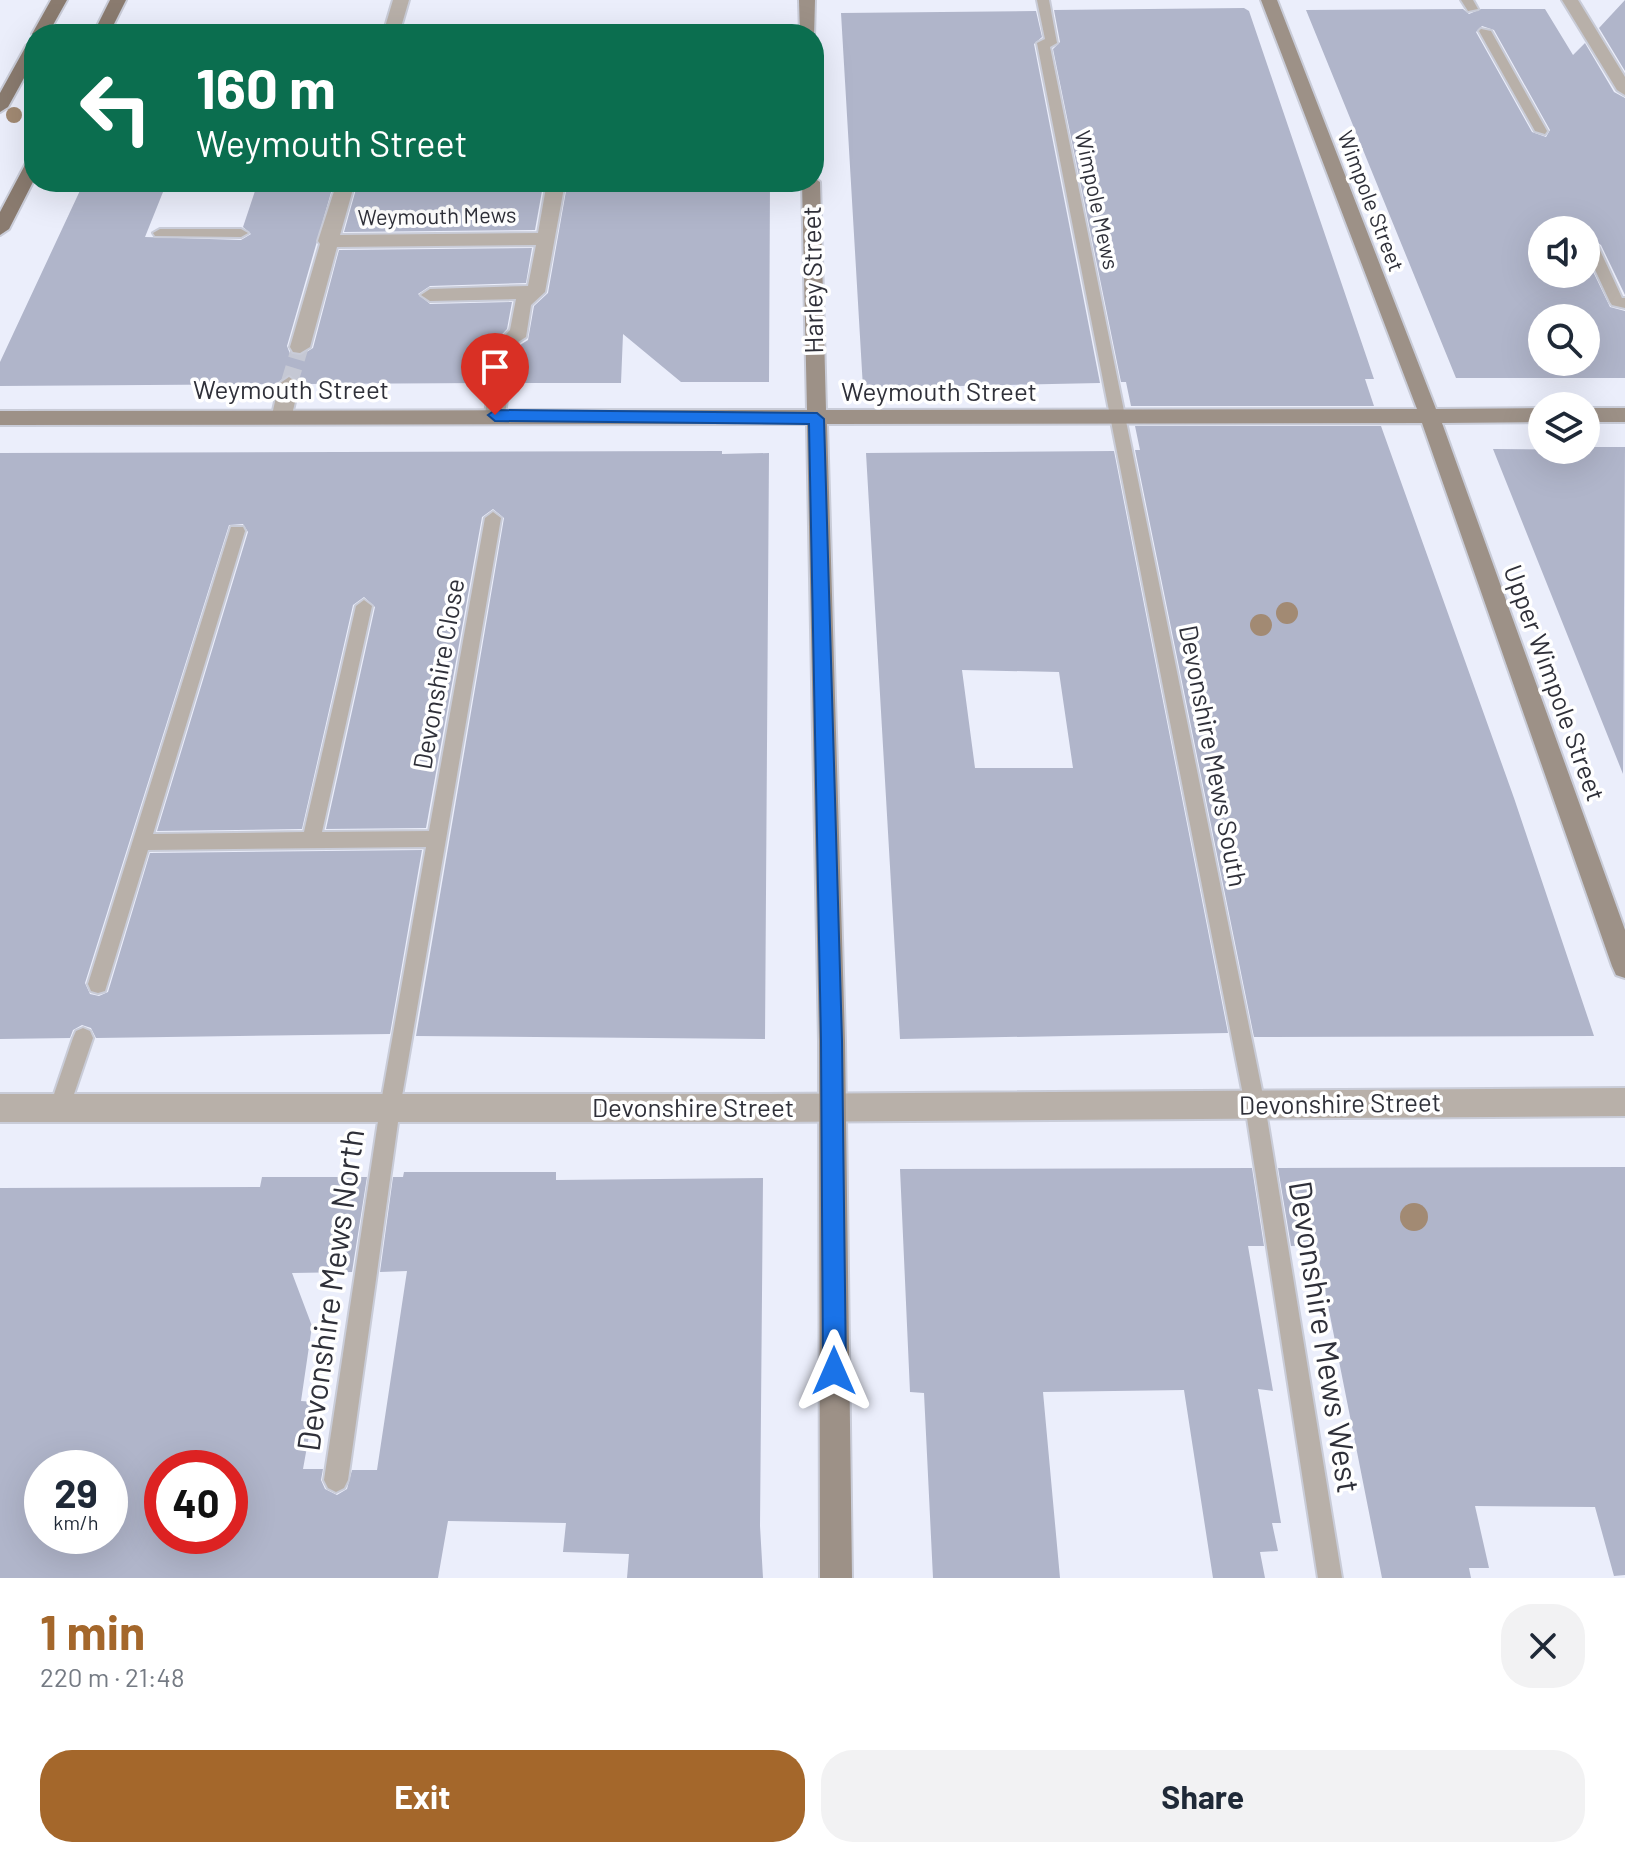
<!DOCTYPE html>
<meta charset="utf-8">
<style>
:root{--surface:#fff;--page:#f2f2f3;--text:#1f2937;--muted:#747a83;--accent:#a4672b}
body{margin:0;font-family:Barlow,sans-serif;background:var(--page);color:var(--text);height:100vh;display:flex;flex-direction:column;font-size:30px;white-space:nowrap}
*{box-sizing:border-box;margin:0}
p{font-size:26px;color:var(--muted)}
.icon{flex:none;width:44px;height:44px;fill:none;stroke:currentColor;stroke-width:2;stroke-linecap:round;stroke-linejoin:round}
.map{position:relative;height:1578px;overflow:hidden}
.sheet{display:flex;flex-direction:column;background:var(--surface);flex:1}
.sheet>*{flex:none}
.hud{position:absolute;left:24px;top:24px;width:800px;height:168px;border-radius:32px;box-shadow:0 8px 32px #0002;background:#0b6e4f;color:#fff;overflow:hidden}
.buttons{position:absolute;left:1528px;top:216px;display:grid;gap:16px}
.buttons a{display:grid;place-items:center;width:72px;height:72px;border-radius:50%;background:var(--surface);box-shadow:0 8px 32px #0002;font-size:40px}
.speed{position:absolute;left:24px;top:1450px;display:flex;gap:16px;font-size:40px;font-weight:700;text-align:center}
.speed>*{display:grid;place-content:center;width:104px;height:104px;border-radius:50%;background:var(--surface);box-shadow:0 8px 32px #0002;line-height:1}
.speed small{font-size:20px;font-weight:400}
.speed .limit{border:12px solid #d22;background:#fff;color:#111}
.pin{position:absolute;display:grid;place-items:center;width:68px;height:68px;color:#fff;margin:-82px -34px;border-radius:50% 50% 50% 0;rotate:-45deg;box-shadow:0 0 8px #0007}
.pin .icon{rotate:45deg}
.me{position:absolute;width:88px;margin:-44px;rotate:0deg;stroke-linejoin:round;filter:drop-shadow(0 0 6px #0008)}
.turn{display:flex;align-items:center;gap:28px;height:168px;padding:0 40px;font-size:36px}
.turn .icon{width:104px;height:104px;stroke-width:2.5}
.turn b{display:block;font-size:56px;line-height:68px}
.round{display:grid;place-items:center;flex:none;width:84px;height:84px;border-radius:32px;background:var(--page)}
.headline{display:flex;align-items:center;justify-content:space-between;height:136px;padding:0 40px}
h1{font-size:48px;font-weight:700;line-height:60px;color:var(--accent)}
.cta{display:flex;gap:16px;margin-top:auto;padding:16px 40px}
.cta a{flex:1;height:92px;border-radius:32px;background:var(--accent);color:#fff;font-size:32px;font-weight:700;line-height:92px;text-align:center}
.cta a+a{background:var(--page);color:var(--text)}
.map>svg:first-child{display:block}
.building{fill:#b0b5ca;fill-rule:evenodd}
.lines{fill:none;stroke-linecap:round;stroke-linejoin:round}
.street-tunnel{stroke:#c5c8d4;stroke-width:17;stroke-dasharray:17 9;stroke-linecap:butt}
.lane-casing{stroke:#c9ccd8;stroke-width:4}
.street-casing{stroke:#c9ccd8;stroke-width:4}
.secondary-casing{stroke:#c9ccd8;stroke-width:4}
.primary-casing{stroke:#c9ccd8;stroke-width:4}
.lane{fill:#b8b0a9;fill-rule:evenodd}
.street{fill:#b8b0a9;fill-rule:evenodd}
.secondary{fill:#9d9187;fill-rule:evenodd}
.primary{fill:#8a7b6f;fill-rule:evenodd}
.tree{fill:#a28a73}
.route{fill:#1a73e8;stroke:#114b97;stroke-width:2}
.labels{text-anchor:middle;stroke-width:7;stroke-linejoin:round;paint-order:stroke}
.far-street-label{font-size:22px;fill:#2f3039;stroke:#fff}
.street-label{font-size:26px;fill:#2f3039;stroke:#fff}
.near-street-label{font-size:32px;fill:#2f3039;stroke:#fff}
</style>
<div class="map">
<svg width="1625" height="1578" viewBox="0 0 1625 1578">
<rect width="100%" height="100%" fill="#ebeefb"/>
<path class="building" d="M1625 0V71L1599 28Z
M1244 8 1249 11 1374 379H1365L1374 406H1131L1126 382H1121L1053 49 1060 42 1054 10Z
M1463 9 1469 14 1481 9H1545L1573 55 1585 43 1614 92 1625 98V295L1601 245 1592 239 1586 240V230H1542V274H1586V257L1610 307 1625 311V378H1456L1306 10ZM1482 26 1494 30 1550 130 1546 137 1532 132 1476 32ZM1542 318H1586V362H1542Z
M1036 11 1042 37 1034 44 1100 383 863 388 841 13Z
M84 182H167L145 237 241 240 251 234 243 227 258 182H334L287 346 290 354 300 356 313 348 339 250 532 248 526 283 430 286 418 294 430 304 512 302 507 329 492 345 506 354 528 340 534 306 548 293 566 191H573L574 182H770L769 382H681L623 334 621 383H512L499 373 486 383 302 384 289 374 276 384 0 386V362Z
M358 182H428L426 192 542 191 535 230 344 232Z
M1135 426H1381L1514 798 1594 1036 1254 1037 1135 450H1140Z
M1586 447H1625L1623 774 1493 449 1586 450Z
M722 451V454L769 453 765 1039 416 1036 504 518 493 509 482 517 426 828 326 829 375 607 364 597 353 605 302 829 157 831 248 532 243 524 229 525 85 983 90 994 99 996 108 992 150 853 422 850 390 1034 96 1038 91 1028 82 1025 73 1030 70 1038 0 1039V453Z
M1114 451 1228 1033 900 1039 866 453ZM962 670 1059 672 1073 768H975Z
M1625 1167V1575L1614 1576 1595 1507 1475 1506 1489 1568H1469L1471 1578H1382L1316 1245 1291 1246 1278 1168Z
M1252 1168 1264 1246H1248L1273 1391 1258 1389 1281 1523H1272L1278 1551 1260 1552 1265 1578H1213L1184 1390 1043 1392 1060 1578H933L924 1393 910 1392 900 1169Z
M404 1172H556V1180L763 1178 760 1526 763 1578H627L629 1554 563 1552 566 1523 448 1521 438 1578H0V1188L260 1187 262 1177H367L352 1272 292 1273 312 1326 301 1401 315 1402 303 1469H323L321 1480 325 1489 337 1495 347 1489 352 1470H377L407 1271 380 1272 393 1177H403ZM42 1468H110V1536H42ZM162 1468H230V1536H162Z"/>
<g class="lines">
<path class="street-tunnel" d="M499 383 504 345
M289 384 300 347"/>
<defs>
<path id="lane" d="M1037 0H1049L1057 43 1050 47 1265 1105 1342 1578H1318L1245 1105 1037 43 1045 39Z
M1461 0H1473L1478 9 1468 11Z
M1481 29 1491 31 1547 131 1545 134 1535 131 1479 31Z
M160 229H241L248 233 241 237 155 236 153 233Z
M1591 242 1598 246 1622 298H1625V308L1612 305 1610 302 1586 250V243Z
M493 512 501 518 400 1108 348 1480 344 1488 336 1492 328 1488 324 1480 380 1108 426 847 148 850 105 991 98 993 91 991 88 984 231 527H243L245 531 153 834 304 832 356 606 364 600 372 606 322 832 429 831 485 518Z
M83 1028 90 1031 93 1038 69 1109 66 1116 59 1119 52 1116 49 1109 73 1038 76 1031Z"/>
<path id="street" d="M393 0H409L399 34H383Z
M1562 0H1578L1625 77V95L1617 90Z
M337 182H355L340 235 538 233 547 182H565L545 292 531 305 526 337 504 351 495 345 510 330 516 299 430 301 421 295 430 289 528 286 536 245 337 247 310 347 300 353 293 352 290 347 320 244 318 241Z
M499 376 509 383 505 415 495 422 485 415 489 383Z
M289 377 299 384 292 415 282 422 272 415 279 384Z
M1625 1088V1116L768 1122H0V1094H768Z"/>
<path id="secondary" d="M799 0H815L814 37V34H800Z
M1261 0H1277L1436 409 1542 408V422L1442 423 1625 930V978L1616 975 1612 966 1422 423 827 424 845 1041 852 1578H820L819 1041 807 424 0 425V411L807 410 802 182H814V178L820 182 826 410 1417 409Z
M1586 408H1625V422H1586Z"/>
<path id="primary" d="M51 0H67L48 34H34V37L32 34Z
M110 0H126L109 34H93Z
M34 41V60L8 107 0 112V93L26 46Z
M34 158V180L9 229 0 235V212L26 163Z"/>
</defs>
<use href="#lane" class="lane-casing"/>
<use href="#street" class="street-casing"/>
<use href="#secondary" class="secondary-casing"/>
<use href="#primary" class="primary-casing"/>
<use href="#lane" class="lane"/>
<use href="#street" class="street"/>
<use href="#secondary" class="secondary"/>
<use href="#primary" class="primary"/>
</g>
<g class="tree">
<circle cx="14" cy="115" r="8"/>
<circle cx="1287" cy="613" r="11"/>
<circle cx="1261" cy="625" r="11"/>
<circle cx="1414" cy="1217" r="14"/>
</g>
<path class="route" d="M495 410 817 413 824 419 842 1041 846 1371 842 1379 834 1382 826 1379 823 1371 821 1041 809 424 495 421 488 415Z"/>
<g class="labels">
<g class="far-street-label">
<text transform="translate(1097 200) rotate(78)" y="8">Wimpole Mews</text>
<text transform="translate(1371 201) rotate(69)" y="8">Wimpole Street</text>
<text transform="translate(437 216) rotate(-1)" y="8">Weymouth Mews</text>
</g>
<g class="street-label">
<text transform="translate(813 280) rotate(-91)" y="9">Harley Street</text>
<text x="291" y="399">Weymouth Street</text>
<text x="939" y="401">Weymouth Street</text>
<text transform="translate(439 674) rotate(-80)" y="9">Devonshire Close</text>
<text transform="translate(1554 683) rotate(70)" y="9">Upper Wimpole Street</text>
<text transform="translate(1213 756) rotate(79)" y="9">Devonshire Mews South</text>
<text transform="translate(1340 1104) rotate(-1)" y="9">Devonshire Street</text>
<text x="693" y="1117">Devonshire Street</text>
</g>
<g class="near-street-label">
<text transform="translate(331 1290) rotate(-82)" y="11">Devonshire Mews North</text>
<text transform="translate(1324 1337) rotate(81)" y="11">Devonshire Mews West</text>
</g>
</g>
</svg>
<div class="buttons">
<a><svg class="icon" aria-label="sound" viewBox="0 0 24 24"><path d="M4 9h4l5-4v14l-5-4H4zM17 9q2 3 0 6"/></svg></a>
<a><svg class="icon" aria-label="search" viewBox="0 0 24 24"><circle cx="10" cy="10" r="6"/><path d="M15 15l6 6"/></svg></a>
<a><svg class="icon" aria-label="layers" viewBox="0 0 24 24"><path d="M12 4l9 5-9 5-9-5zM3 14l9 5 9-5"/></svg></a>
</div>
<div class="speed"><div>29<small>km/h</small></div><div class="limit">40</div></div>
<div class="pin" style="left:495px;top:415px;background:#d93025"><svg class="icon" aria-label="arrive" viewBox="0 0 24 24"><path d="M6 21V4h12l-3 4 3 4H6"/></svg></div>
<svg class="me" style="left:834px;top:1371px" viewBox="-20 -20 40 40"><path d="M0-17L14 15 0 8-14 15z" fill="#1a73e8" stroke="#fff" stroke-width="4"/></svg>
<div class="hud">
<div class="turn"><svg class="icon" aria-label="left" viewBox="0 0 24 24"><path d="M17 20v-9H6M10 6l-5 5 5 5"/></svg><div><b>160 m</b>Weymouth Street</div></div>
</div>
</div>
<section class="sheet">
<div class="headline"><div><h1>1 min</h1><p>220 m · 21:48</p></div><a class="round"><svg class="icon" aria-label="close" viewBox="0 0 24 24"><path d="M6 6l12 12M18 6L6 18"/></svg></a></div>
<div class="cta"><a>Exit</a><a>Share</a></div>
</section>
